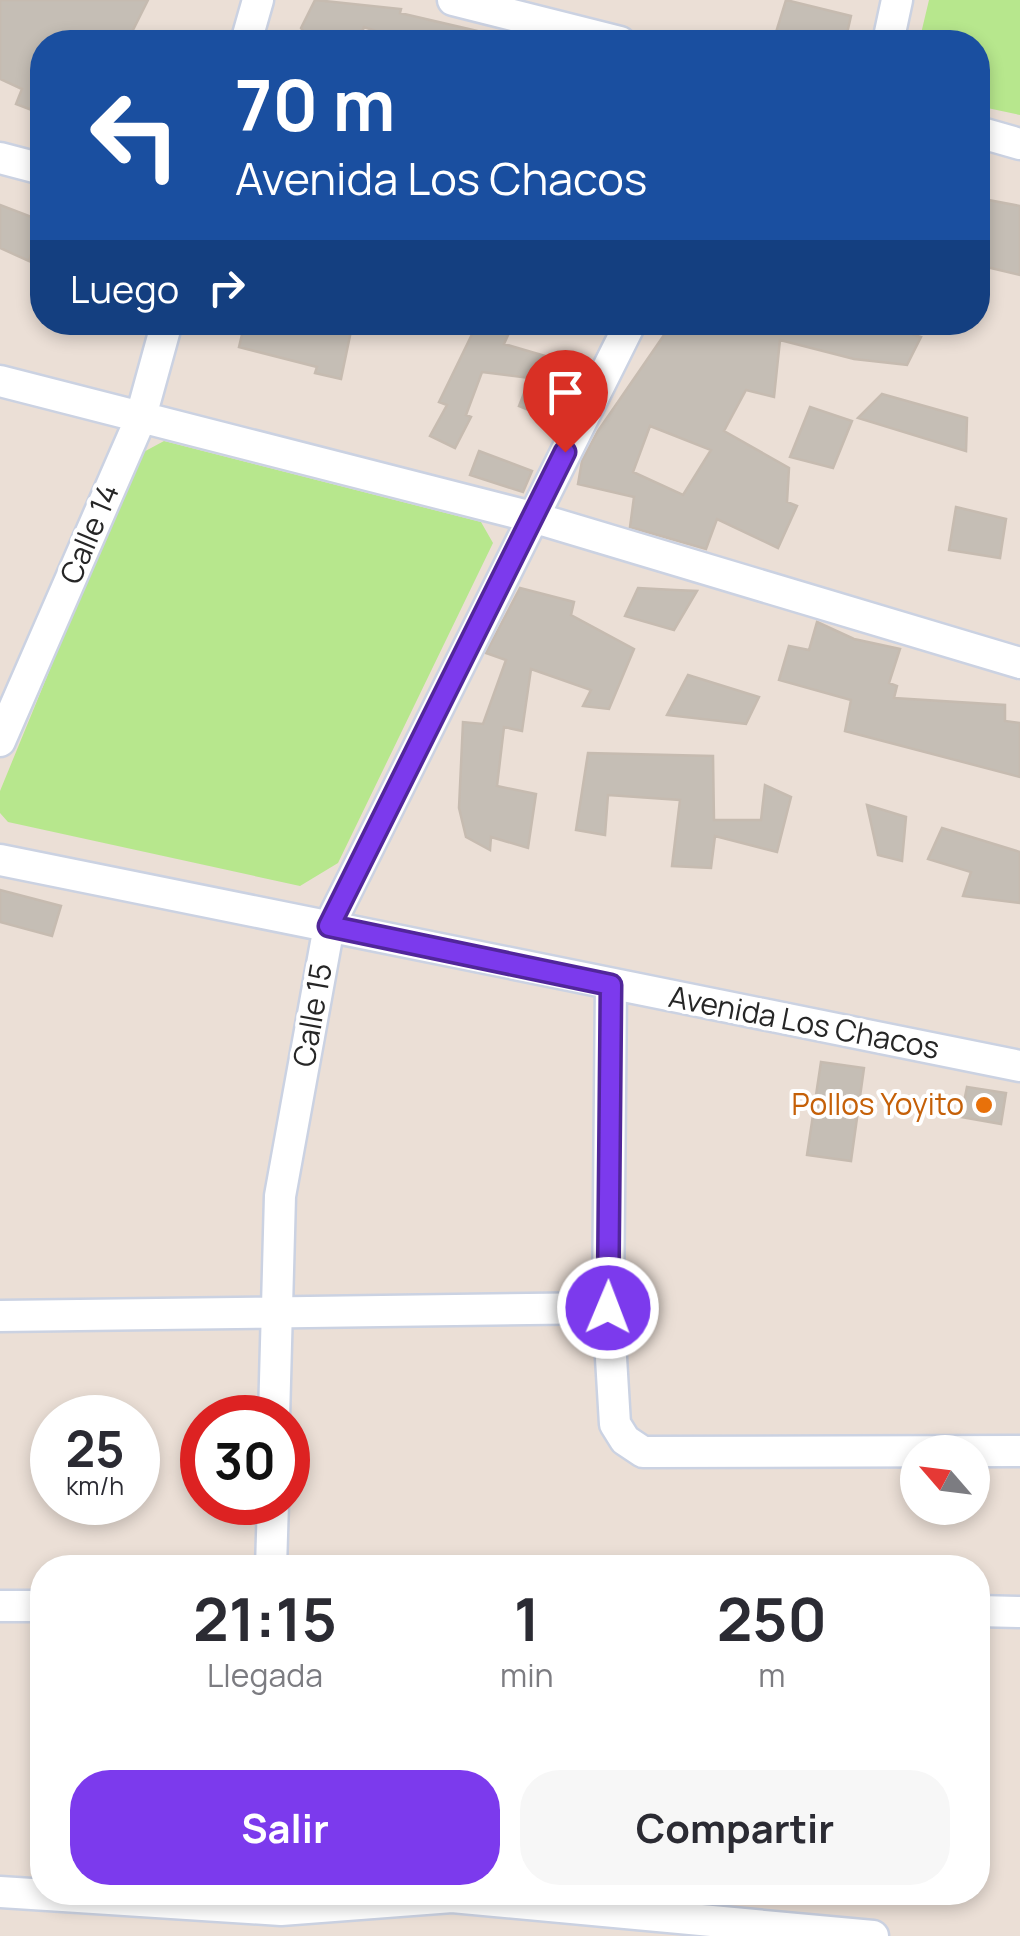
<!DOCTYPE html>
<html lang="es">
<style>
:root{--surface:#fff;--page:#f7f7f7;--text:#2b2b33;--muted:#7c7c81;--accent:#7c3aed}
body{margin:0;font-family:Manrope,sans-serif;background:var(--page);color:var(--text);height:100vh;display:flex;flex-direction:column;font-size:38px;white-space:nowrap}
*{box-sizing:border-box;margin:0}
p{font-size:32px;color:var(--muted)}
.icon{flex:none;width:55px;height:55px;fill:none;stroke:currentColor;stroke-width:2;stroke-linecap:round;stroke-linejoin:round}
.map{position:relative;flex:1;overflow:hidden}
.sheet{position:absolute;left:30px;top:1555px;width:960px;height:350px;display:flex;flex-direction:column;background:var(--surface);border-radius:40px;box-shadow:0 5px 15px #0003}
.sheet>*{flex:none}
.hud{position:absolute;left:30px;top:30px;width:960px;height:305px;border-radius:40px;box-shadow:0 5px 15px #0003;background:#1a4fa0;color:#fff;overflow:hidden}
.needle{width:65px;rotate:298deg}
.fabs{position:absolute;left:900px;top:1435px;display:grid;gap:20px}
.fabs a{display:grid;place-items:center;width:90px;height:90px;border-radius:50%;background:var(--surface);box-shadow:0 5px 15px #0003;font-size:50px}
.speed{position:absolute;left:30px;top:1395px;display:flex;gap:20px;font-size:50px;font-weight:700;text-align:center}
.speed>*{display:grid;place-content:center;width:130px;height:130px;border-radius:50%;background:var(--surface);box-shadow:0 5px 15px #0003;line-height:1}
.speed small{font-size:25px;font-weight:400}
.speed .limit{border:15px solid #d22;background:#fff;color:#111}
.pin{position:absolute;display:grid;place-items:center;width:85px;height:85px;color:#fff;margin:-102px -42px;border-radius:50% 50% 50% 0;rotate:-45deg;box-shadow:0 0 10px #0007}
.pin .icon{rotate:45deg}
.me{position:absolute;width:110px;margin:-55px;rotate:1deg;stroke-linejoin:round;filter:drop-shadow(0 0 8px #0008)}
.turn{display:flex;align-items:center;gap:35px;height:210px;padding:0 40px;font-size:45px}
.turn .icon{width:130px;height:130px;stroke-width:2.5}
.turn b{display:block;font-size:70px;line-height:85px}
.then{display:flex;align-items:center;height:95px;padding:0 40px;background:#0003;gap:20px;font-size:38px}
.eta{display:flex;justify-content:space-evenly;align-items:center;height:170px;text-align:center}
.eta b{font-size:60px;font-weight:700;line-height:70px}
.button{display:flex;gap:20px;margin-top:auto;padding:20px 40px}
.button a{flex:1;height:115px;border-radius:40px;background:var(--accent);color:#fff;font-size:40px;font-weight:700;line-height:115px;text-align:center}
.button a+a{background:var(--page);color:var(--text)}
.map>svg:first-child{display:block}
.green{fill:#b7e78d}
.building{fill:#c5beb5;stroke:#c6bbb0;stroke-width:2.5;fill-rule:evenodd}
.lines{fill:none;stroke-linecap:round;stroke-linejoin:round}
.minor-casing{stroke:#cbd2e2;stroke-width:35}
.minor{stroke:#fff;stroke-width:30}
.route-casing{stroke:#51269a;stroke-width:25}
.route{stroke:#7c3aed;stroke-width:18}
.food-dot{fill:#e8710a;stroke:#fff;stroke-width:4}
.labels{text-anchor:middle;stroke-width:8;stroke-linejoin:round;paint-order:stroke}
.street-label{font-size:30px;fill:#262626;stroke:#fff}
.food-label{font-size:30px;fill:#c56008;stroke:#fff;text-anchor:end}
</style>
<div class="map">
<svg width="1020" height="1936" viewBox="0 0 1020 1936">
<rect width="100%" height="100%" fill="#ebdfd6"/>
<path class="green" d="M929 0H1020V115L978 106V42H919Z
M164 441 481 522 493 543 338 863 300 886 8 822 0 813V791L138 455Z"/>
<path class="building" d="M0 0H148L127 42H42V114L16 104 22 89 0 79Z
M315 0 401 9 400 13 486 33 485 42H408L364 27 358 42H312L301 28Z
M786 0 851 16 845 42H773Z
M978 198 1020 206V275L978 265Z
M0 205 42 221 29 261 0 248Z
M245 322H313L351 331 341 379 315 373 317 367 239 347Z
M478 322H514L504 344 566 362 546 417 519 406 530 378 482 372 466 415 471 417 455 448 430 436 447 405 439 402Z
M673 322H874L921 337 907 365 854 359 780 340 774 397 746 390 724 431 789 468 787 502 797 506 778 548 717 519 706 549 630 527 634 497 578 484 582 461 598 431ZM650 426 711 450 683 495 633 472Z
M882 394 967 418 966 451 858 418Z
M810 407 852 421 833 468 790 457Z
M479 451 532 471 523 492 470 475Z
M956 507 1006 519 1000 558 949 550Z
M520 588 574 602 571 615 634 649 609 709 583 706 591 690 531 669 522 731 504 727 497 786 536 794 528 848 491 837 490 850 466 837 459 808 463 722 483 724 506 660 486 653Z
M638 588 675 590 697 591 674 630 625 616Z
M817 622 854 639 900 649 889 683 897 686 894 698 1005 705V721L1020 723V777L845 731 851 700 779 680 789 646 809 650Z
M688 675 759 697 746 724 667 715Z
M588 753 713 756 714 820H761L765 785 791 797 777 852 715 836 711 868 672 866 680 800 608 795 605 835 576 830Z
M867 805 906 817 902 861 878 855Z
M942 828 1020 852V903L963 896 971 872 928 859Z
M0 890 61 906 52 936 0 922Z
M821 1062 864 1068 851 1161 807 1155Z
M967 1087 1006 1093 1001 1124 961 1117Z"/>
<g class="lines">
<defs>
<path id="minor" d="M453 0 620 42
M246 42 258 0
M888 42 897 0
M978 132 1020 144
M0 158 42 169
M0 381 532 517 1020 663
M0 741 140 420 167 322
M0 860 1020 1066
M608 1308 615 1424 625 1440 643 1452 1020 1451
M0 1316 608 1308 611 985
M274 1418 280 1196 329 926 631 322
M271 1568 273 1502
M0 1606H42
M978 1611 1020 1612
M0 1892 281 1910 452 1897 873 1936"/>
</defs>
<use href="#minor" class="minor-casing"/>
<use href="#minor" class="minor"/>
</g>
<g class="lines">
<defs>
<path id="route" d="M565 452 329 926 611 985 608 1308"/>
</defs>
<use href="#route" class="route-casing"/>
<use href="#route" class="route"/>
</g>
<circle class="food-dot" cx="984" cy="1105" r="10"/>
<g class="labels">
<g class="street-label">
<text transform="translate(90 534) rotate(-67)" y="10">Calle 14</text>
<text transform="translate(313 1015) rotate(-80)" y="10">Calle 15</text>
<text transform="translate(804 1023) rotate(11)" y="10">Avenida Los Chacos</text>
</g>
<g class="food-label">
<text x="964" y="1115">Pollos Yoyito</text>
</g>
</g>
</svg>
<div class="fabs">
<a><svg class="needle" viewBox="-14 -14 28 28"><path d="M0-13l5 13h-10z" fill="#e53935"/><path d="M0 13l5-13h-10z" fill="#7c7c81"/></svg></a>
</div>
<div class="speed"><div>25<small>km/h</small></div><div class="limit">30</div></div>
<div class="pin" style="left:565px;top:452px;background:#d93025"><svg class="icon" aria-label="arrive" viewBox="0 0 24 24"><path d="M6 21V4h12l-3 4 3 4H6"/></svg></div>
<svg class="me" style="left:608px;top:1308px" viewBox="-20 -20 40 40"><circle r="17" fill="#7c3aed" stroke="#fff" stroke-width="3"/><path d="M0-11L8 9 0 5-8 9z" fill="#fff"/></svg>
<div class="hud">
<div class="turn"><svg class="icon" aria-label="left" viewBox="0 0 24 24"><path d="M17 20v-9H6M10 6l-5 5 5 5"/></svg><div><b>70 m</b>Avenida Los Chacos</div></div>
<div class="then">Luego<svg class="icon" aria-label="right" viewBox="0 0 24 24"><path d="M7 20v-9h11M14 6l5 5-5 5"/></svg></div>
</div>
<section class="sheet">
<div class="eta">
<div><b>21:15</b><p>Llegada</p></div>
<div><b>1</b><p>min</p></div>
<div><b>250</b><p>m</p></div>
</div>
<div class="button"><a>Salir</a><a>Compartir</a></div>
</section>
</div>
